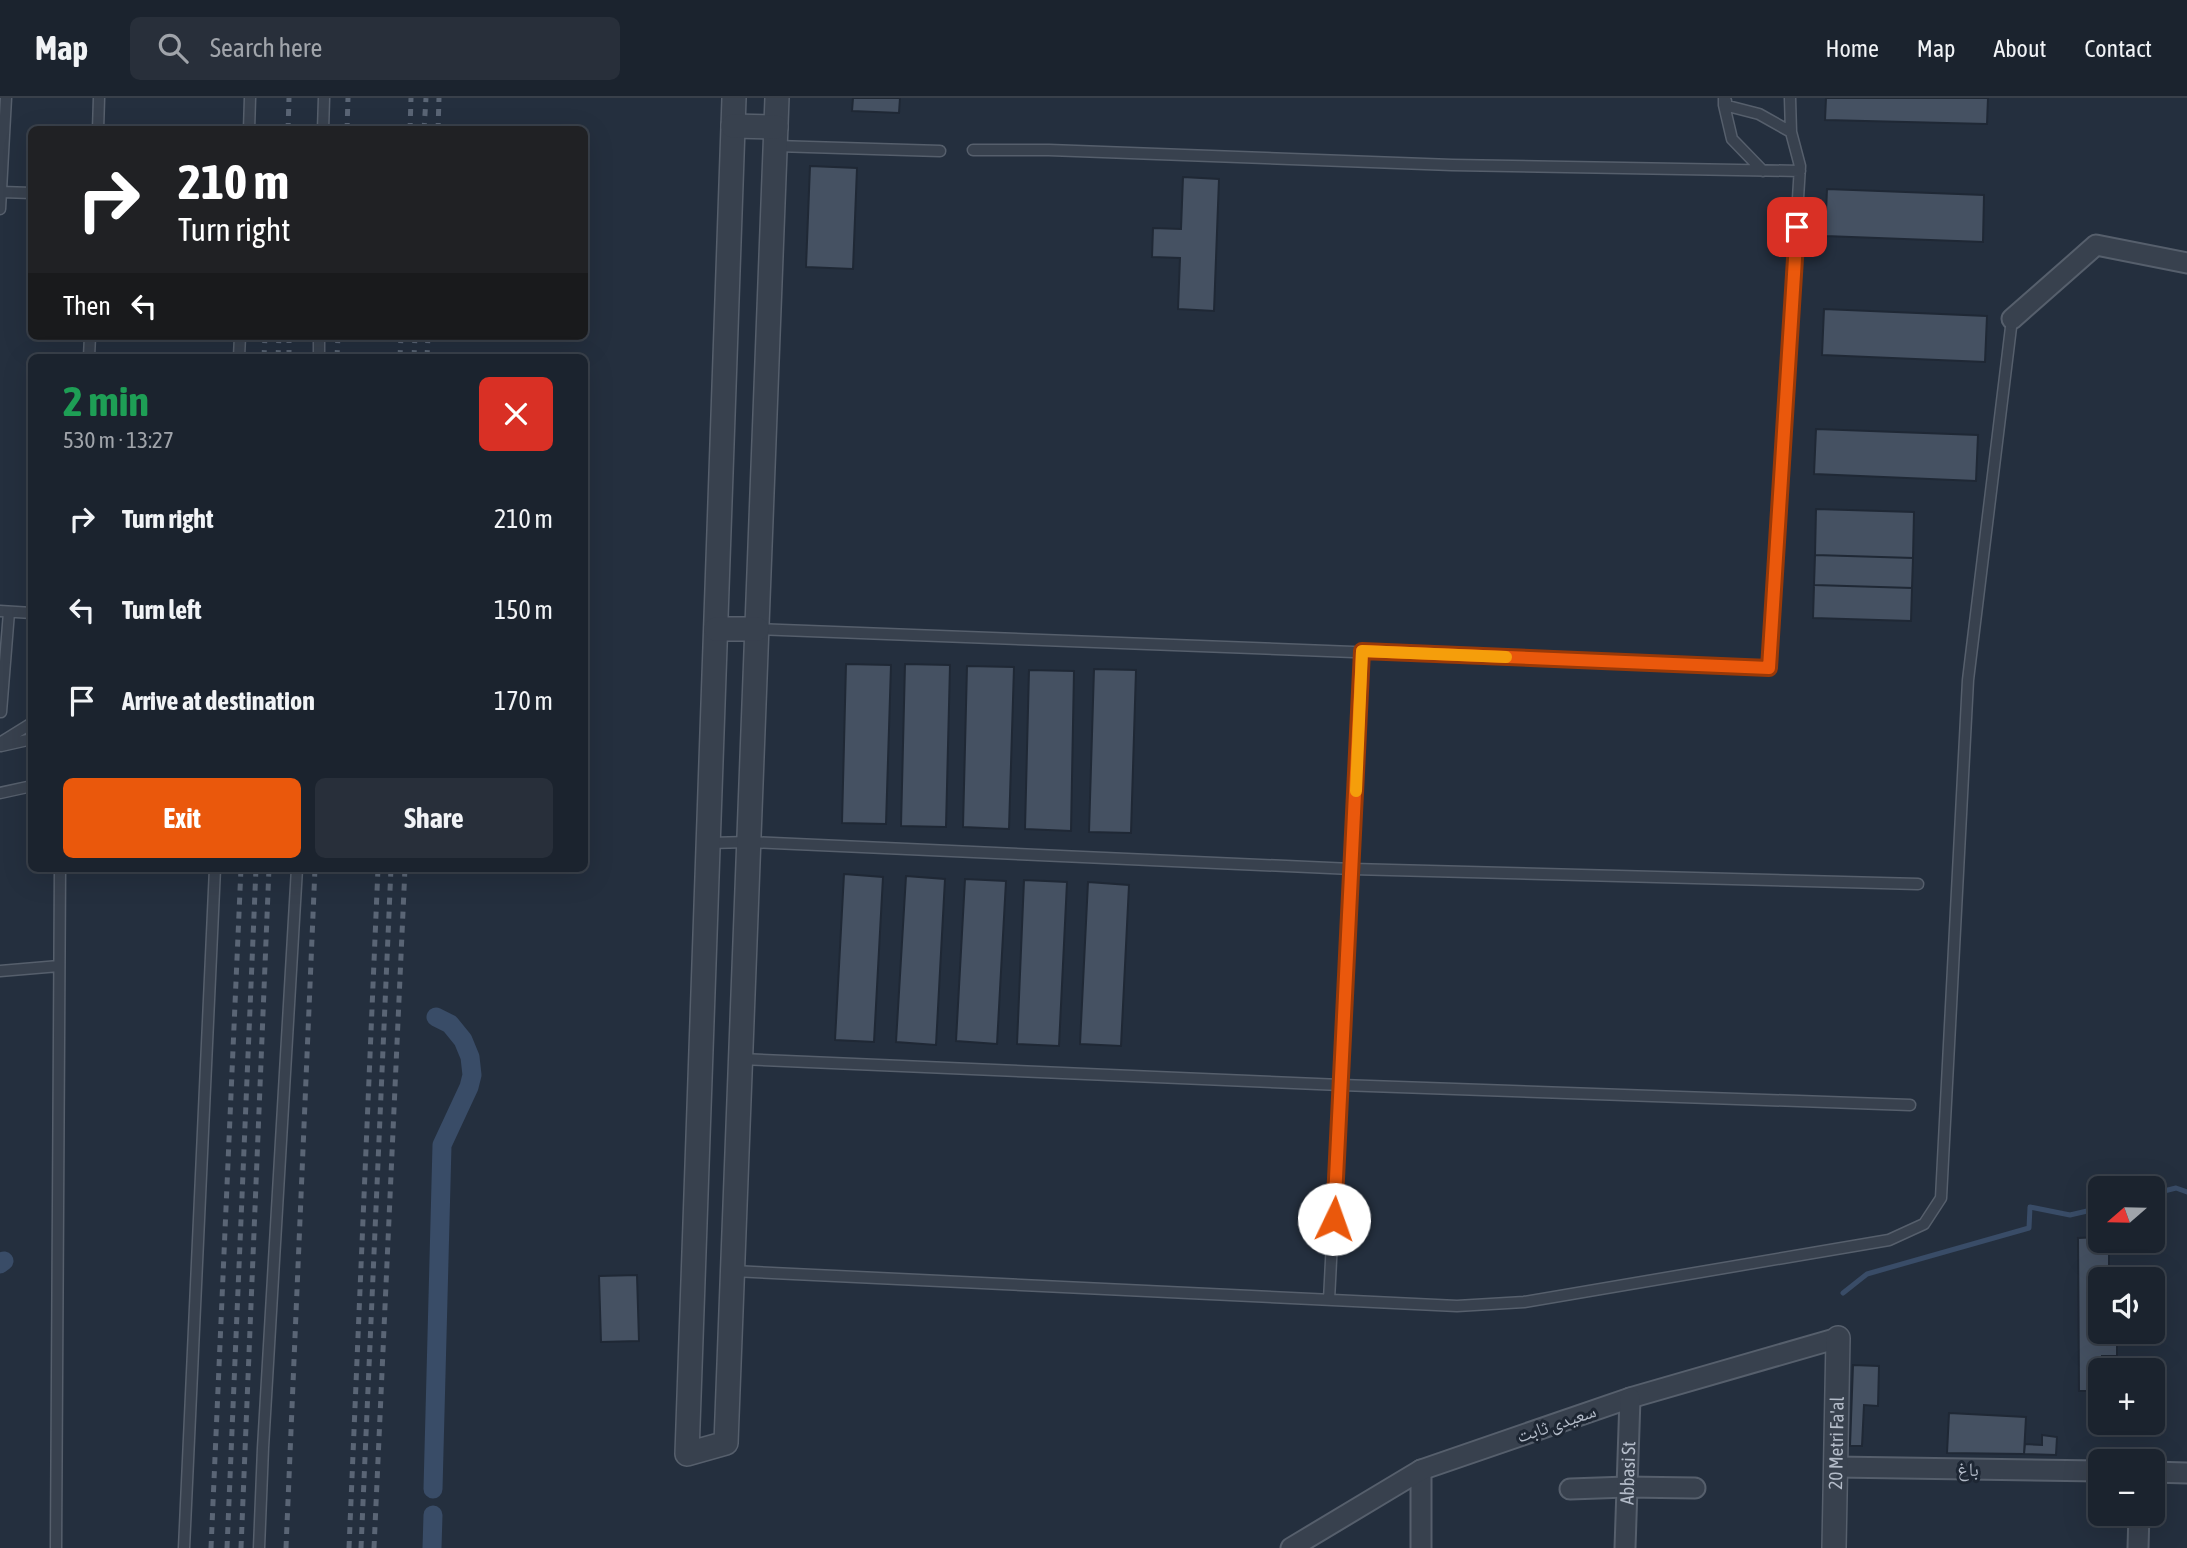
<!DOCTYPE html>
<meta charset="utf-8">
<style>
:root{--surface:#1b232e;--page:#282f3a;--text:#f1f3f6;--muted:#a0a4aa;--line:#39404a;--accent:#ea580c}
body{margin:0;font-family:"Asap Condensed","Noto Naskh Arabic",sans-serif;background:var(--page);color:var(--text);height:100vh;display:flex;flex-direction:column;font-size:26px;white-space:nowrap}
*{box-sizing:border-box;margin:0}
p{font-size:23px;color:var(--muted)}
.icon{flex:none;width:38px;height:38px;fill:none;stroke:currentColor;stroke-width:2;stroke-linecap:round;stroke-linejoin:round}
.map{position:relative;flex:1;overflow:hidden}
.sheet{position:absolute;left:28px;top:256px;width:560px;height:518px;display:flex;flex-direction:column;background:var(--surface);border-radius:10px;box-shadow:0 7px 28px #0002,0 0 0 2px var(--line)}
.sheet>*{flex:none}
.top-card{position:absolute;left:28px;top:28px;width:560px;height:214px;border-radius:10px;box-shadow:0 7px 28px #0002,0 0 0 2px var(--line);background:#202124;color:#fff;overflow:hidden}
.needle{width:46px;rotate:250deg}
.fabs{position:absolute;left:2088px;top:1078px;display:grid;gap:14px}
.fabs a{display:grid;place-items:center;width:77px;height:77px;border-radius:10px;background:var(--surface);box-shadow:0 7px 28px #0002,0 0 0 2px var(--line);font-size:35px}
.pin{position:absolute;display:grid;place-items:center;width:60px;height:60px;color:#fff;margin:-30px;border-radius:14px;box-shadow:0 4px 10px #0006}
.me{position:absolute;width:77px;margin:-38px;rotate:3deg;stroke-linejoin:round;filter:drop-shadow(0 0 5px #0008)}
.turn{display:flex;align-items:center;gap:24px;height:147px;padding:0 35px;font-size:32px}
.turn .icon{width:91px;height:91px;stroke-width:2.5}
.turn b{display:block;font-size:49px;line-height:60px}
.then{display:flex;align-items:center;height:66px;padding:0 35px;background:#0003;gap:14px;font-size:26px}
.round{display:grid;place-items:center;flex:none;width:74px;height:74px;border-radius:10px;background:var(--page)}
.overview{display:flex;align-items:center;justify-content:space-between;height:119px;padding:0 35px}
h1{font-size:42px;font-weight:700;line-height:52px;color:#1e9e55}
.primary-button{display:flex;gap:14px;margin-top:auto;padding:14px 35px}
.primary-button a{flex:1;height:80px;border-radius:10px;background:var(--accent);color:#fff;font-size:28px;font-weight:700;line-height:80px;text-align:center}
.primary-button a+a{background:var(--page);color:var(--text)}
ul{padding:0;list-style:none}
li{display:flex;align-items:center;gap:21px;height:91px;padding:0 35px}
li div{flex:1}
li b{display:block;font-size:26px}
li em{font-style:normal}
header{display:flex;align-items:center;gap:42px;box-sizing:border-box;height:98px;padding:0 35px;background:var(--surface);border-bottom:2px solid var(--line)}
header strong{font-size:33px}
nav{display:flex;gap:38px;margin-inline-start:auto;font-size:24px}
.search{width:490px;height:63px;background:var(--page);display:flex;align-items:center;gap:18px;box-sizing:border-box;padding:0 24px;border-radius:10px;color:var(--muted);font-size:26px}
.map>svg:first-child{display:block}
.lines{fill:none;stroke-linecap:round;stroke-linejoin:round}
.stream{stroke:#394c67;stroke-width:5}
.canal{stroke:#394c67;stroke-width:19}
.building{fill:#455162;stroke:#1f2835;stroke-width:2}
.service-casing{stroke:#565f6c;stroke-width:13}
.minor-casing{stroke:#565f6c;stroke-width:23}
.tertiary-casing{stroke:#565f6c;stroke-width:26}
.service{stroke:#38414e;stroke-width:10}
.minor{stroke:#38414e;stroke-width:19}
.tertiary{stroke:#38414e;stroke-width:23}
.rail{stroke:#5a6575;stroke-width:5;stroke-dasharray:7 7;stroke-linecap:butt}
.route-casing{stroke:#983908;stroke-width:18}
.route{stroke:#ea580c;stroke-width:12}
.slow{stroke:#f59e0b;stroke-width:12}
.labels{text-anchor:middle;stroke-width:6;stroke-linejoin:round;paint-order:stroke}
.street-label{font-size:19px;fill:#b4bcc9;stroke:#1d2633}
</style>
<header>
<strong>Map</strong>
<div class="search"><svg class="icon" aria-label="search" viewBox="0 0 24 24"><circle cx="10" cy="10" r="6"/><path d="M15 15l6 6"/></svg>Search here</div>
<nav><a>Home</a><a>Map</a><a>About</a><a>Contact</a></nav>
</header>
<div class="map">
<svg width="2187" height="1450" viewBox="0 0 2187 1450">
<rect width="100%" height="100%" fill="#242f3e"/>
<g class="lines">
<path class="stream" d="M2152 1096 2176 1090 2187 1094
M1843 1195 1867 1176 2029 1130 2030 1109 2070 1117 2100 1110"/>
<path class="canal" d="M0 1166 4 1163
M433 1391 442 1047 469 989 472 977 470 959 463 942 450 926 436 919
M432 1450 433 1417"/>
</g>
<path class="building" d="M853 0H900L899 15 852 13Z
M1826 0H1988L1987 26 1825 22Z
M810 68 857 70 853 171 806 169Z
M1183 79 1219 81 1214 213 1178 211 1180 160 1152 159 1153 130 1181 131Z
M1827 91 1984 97 1983 144 1825 138Z
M1824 211 1987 218 1985 264 1822 257Z
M1816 331 1978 337 1976 383 1814 376Z
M1816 411 1914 414 1913 460 1815 457Z
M1815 457 1913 460 1912 490 1814 487Z
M1814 487 1912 490 1911 523 1813 520Z
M846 566 891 567 886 726 842 725Z
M905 566 950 567 946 729 901 728Z
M967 568 1014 569 1009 731 963 729Z
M1094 571 1136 572 1131 735 1089 734Z
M1029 572 1074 573 1071 733 1025 731Z
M844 776 883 779 874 944 835 942Z
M906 778 945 781 936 947 896 944Z
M965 781 1006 783 997 946 956 943Z
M1024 782 1067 784 1059 948 1017 946Z
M1088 784 1129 787 1121 948 1080 946Z
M2100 1139V1143H2109V1181H2100V1234H2117V1258H2102L2100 1293H2079L2078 1140Z
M637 1177 639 1243 601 1244 599 1178Z
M1853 1267 1879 1268 1878 1308 1864 1307 1862 1348H1850Z
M1949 1315 2026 1319 2024 1356 1947 1355Z
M2042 1337 2057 1339 2056 1357 2024 1356 2025 1346 2042 1347Z"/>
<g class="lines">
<defs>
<path id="service" d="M1790 0 1791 34
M1726 3 1724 7 1732 41 1763 73
M98 32 99 0
M249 32 250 0
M323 32 324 0
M776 48 940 53
M973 52H1049L1452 67 1800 73
M1 94 32 95
M0 111 6 0
M89 259 90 238
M239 259 240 238
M319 259V238
M0 513 32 515
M757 531 1769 570 1800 68 1791 34 1759 16 1724 7V0
M1 614 9 514
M0 645 32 625
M1 648 32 641
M0 695 32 688
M709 745 749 744 1352 771 1918 786
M0 873 59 868
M741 961 1341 987 1910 1007
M733 1173 1457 1208 1524 1204 1889 1142 1924 1126 1941 1100 1968 582 2012 221
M1329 1202 1362 553
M56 1450 60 770
M184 1450 215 770
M259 1450 263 1350 297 770"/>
<g id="minor">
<path d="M2012 221 2096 147 2187 165"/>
<path d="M1836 1369 2100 1373"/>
<path d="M1421 1372V1450"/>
<path d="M2152 1374 2187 1375"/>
<path d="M1570 1391 1627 1389 1695 1390"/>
<path d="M1291 1450 1421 1372 1630 1300 1838 1240"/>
<path id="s1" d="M1625 1450 1630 1300"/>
<path d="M2138 1450 2139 1416"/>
</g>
<g id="tertiary">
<path d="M734 0 687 1356 726 1345 777 0"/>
<path d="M733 28 776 29"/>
<path d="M716 531H757"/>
<path id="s2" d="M1834 1450 1838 1240"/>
</g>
</defs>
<use href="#service" class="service-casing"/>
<use href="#minor" class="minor-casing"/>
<use href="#tertiary" class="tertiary-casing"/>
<use href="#service" class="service"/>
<use href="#minor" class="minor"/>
<use href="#tertiary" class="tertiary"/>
<path class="rail" d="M288 32 289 0
M347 32 348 0
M410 32 411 0
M424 32 426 0
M438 32 439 0
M289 238V259
M264 259 265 238
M278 259 279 238
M337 259 338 238
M400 259 401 238
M414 259 415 238
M427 259 428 238
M211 1450 241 770
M227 1450 256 770
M241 1450 269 770
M286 1450 315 770
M349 1450 378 770
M361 1450 391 770
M374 1450 405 770"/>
</g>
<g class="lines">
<defs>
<path id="route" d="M1334 1121 1362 553 1769 570 1797 129"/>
</defs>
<use href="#route" class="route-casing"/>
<use href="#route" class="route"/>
<path class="slow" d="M1356 693 1362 553 1506 559"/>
</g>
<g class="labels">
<g class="street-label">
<text transform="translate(1556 1325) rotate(-19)" y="7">سعیدی ثابت</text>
<text dy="7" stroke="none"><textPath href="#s2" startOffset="105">20 Metri Fa'al</textPath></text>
<text transform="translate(1968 1371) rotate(1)" y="7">باغ</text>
<text dy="7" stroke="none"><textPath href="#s1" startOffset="75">Abbasi St</textPath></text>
</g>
</g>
</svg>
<div class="fabs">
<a><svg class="needle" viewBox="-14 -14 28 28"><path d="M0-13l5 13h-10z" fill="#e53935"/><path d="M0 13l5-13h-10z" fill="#a0a4aa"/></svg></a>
<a><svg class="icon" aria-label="sound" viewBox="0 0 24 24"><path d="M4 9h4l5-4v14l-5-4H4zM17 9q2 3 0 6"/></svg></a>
<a>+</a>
<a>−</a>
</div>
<div class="pin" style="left:1797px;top:129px;background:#d93025"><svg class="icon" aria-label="arrive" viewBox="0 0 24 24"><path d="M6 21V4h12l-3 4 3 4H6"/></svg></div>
<svg class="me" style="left:1334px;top:1121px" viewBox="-20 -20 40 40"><circle r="19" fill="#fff"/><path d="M0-13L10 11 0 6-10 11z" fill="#ea580c"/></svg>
<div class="top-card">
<div class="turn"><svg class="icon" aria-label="right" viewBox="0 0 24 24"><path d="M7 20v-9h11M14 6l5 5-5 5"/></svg><div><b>210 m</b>Turn right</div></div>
<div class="then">Then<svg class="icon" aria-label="left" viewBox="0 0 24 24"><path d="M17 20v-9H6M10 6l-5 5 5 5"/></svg></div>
</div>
<section class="sheet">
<div class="overview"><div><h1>2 min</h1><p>530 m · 13:27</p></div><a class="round" style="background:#d93025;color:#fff"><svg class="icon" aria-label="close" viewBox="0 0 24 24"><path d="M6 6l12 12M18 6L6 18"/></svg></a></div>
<ul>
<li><svg class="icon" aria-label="right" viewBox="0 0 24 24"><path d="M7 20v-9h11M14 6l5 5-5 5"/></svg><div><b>Turn right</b></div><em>210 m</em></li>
<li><svg class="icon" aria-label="left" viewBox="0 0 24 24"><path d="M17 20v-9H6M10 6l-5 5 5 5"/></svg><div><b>Turn left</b></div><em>150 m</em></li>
<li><svg class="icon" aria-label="arrive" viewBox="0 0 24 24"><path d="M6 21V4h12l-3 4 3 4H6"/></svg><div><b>Arrive at destination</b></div><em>170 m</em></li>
</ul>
<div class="primary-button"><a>Exit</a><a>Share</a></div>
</section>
</div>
